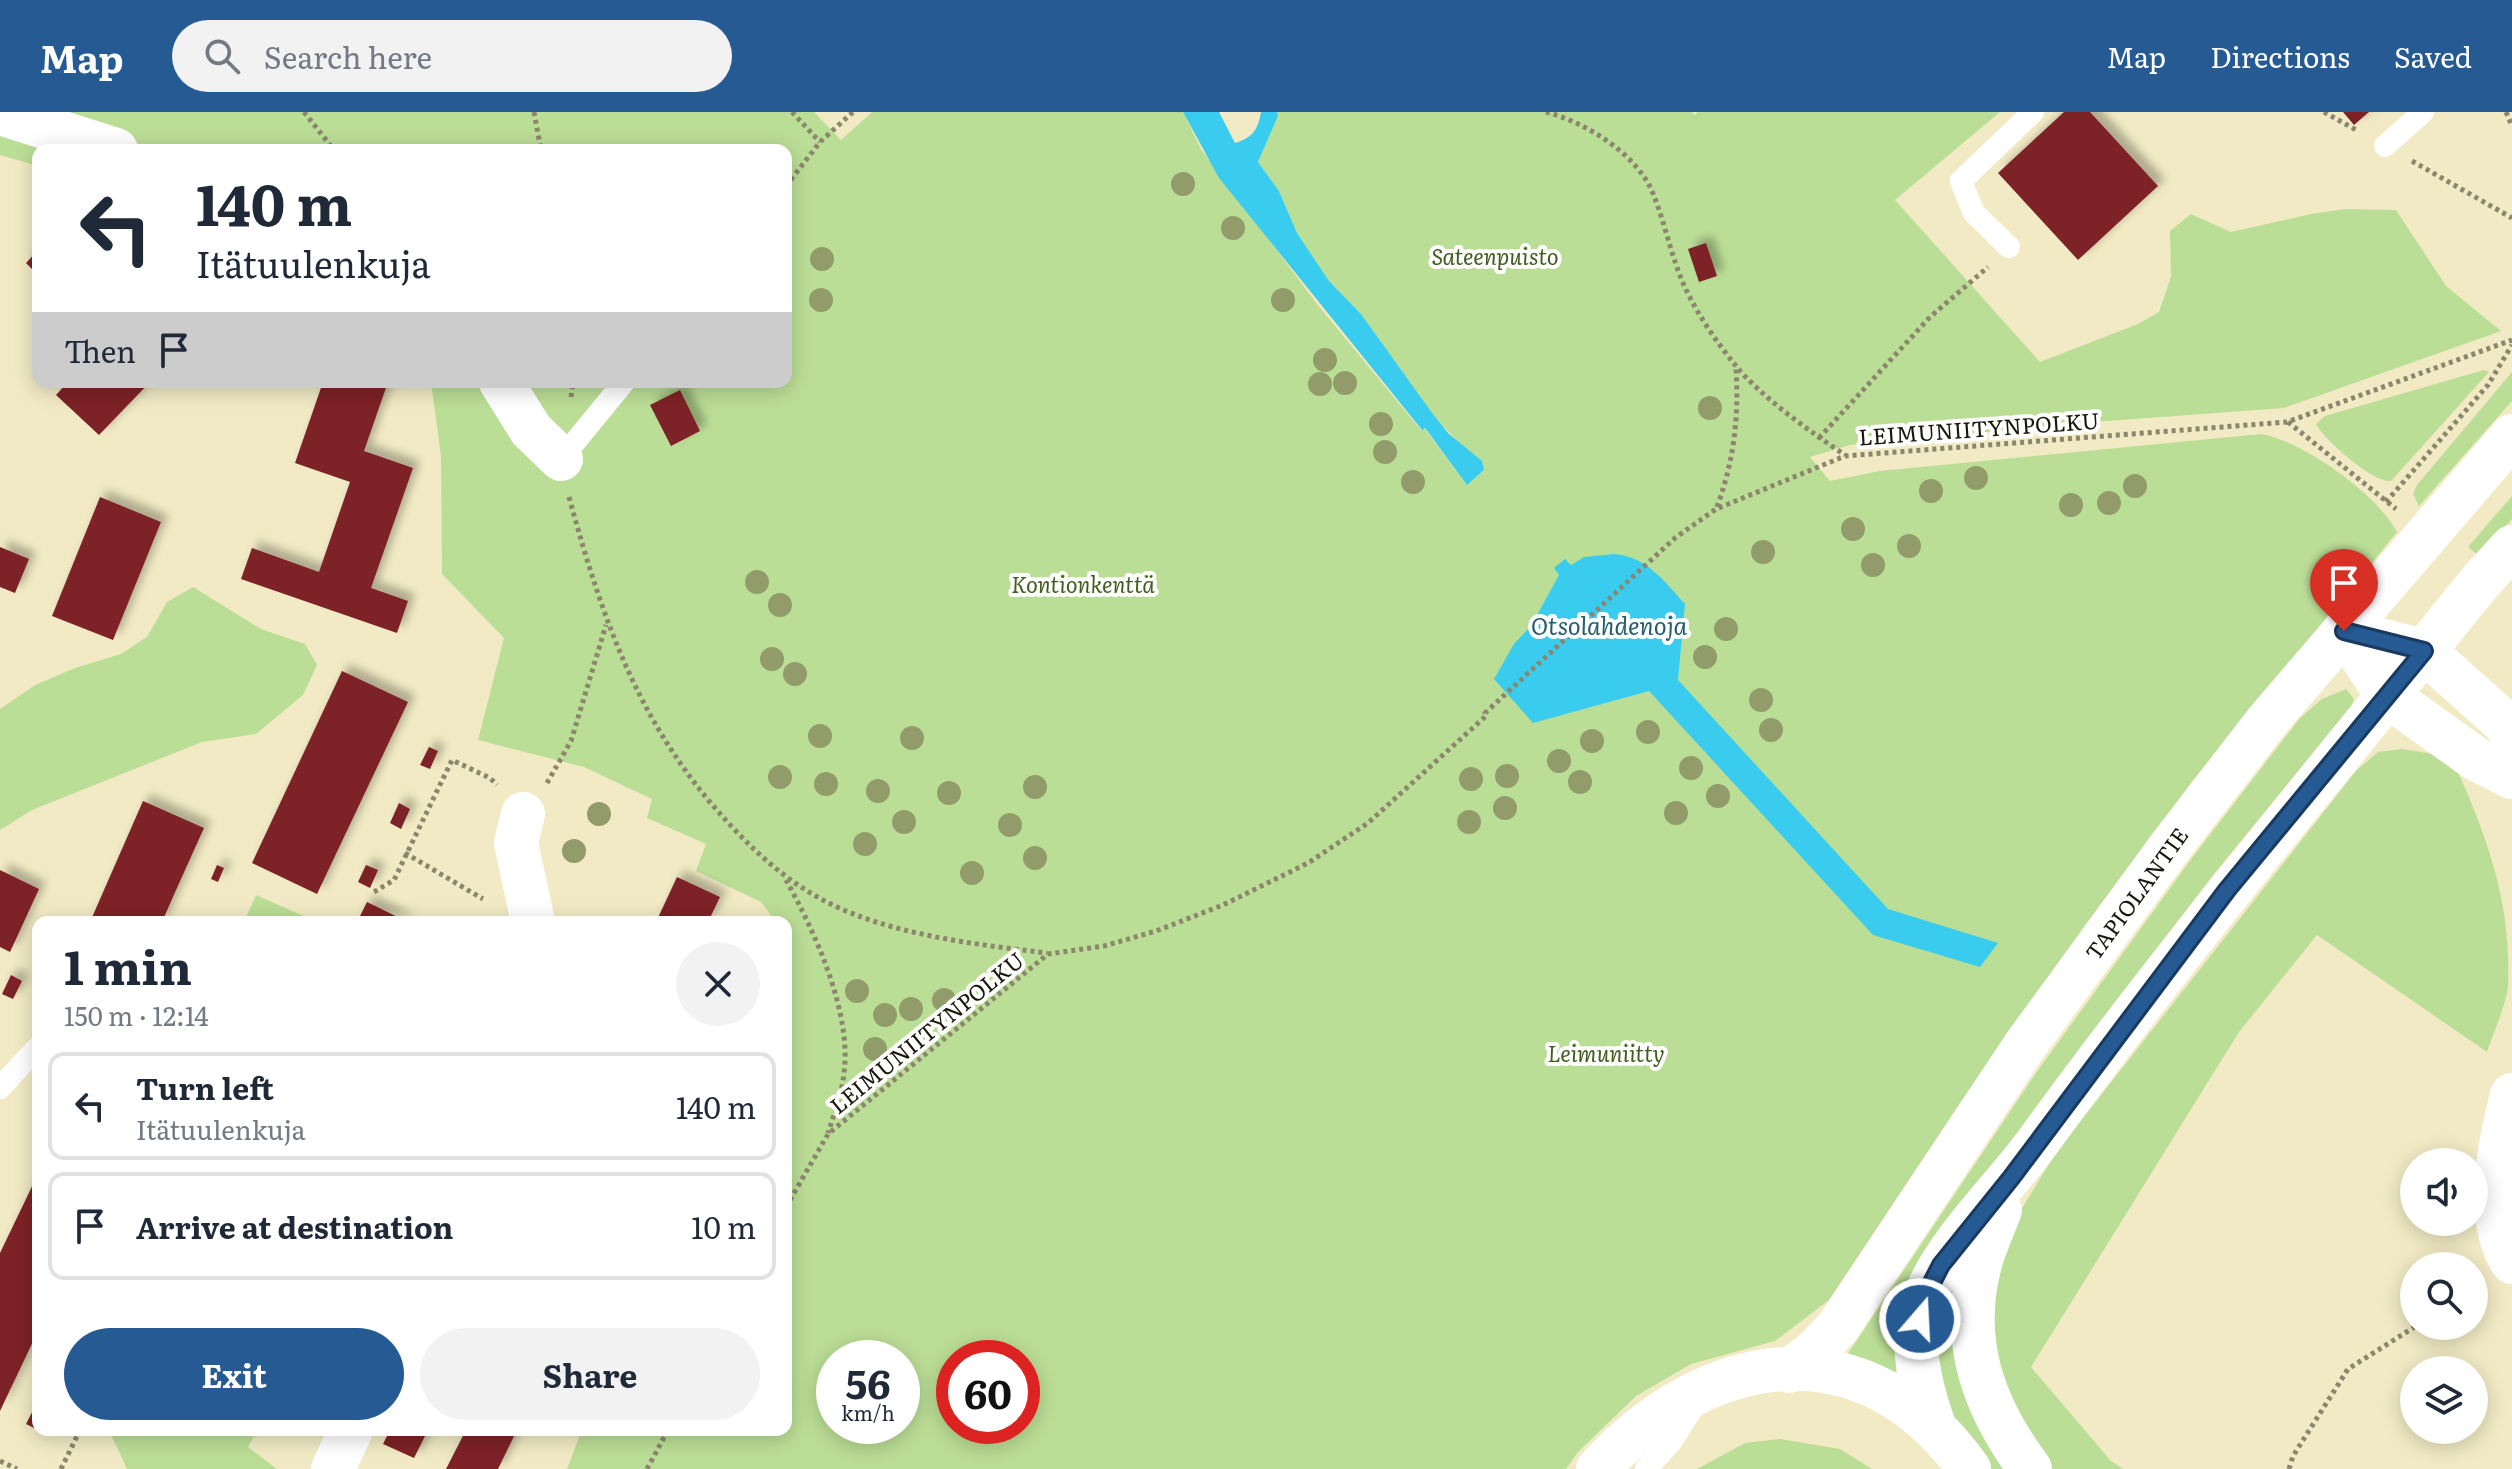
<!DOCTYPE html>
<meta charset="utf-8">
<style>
:root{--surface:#fff;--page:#f2f2f3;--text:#1f2937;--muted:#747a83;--line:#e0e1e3;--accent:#265a93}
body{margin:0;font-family:Literata,serif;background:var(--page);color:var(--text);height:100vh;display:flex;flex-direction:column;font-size:30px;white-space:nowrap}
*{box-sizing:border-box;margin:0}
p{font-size:26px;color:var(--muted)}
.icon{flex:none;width:44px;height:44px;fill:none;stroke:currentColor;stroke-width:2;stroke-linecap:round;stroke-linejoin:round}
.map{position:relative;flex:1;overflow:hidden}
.details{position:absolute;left:32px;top:804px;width:760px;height:520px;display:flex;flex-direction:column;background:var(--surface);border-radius:16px;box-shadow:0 4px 20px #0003}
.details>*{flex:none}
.guide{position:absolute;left:32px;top:32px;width:760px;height:244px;border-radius:16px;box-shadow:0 4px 20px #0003;background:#fff;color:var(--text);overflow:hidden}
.fabs{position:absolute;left:2400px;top:1036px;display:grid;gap:16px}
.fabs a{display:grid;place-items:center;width:88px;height:88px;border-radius:50%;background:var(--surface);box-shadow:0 4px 20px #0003;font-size:40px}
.speed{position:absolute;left:816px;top:1228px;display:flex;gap:16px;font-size:40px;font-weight:700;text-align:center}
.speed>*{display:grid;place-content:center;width:104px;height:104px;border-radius:50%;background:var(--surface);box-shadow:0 4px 20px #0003;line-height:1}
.speed small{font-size:20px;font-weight:400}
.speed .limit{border:12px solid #d22;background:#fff;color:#111}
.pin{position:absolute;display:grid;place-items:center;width:68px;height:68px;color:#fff;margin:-82px -34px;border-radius:50% 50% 50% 0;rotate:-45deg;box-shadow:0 0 8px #0007}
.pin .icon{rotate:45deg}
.me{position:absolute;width:88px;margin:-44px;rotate:19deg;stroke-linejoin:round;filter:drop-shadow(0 0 6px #0008)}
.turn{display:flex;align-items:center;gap:28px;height:168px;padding:0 32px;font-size:36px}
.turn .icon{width:104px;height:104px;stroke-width:2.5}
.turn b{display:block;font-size:56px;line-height:68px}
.then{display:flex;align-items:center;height:76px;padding:0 32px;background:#0003;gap:16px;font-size:30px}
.round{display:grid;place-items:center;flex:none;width:84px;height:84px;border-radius:42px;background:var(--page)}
.summary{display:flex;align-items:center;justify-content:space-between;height:136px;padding:0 32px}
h1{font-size:48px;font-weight:700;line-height:60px}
.primary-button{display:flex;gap:16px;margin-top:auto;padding:16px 32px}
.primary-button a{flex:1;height:92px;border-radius:48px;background:var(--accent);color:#fff;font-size:32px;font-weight:700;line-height:92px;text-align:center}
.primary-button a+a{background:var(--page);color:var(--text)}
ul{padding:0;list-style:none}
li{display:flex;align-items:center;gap:24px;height:108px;margin:0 16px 12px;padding:0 16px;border:4px solid var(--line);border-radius:16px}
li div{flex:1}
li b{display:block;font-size:30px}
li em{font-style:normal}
header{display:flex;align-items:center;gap:48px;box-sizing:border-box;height:112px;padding:0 40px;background:var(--accent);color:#fff}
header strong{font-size:38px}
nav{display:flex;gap:44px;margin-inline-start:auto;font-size:28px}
.search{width:560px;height:72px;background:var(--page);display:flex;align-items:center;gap:20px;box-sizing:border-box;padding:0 28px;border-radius:44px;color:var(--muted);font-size:30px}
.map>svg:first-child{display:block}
.green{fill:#bbde96;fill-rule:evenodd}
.water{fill:#3accee}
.building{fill:#7d2028;filter:url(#shadow)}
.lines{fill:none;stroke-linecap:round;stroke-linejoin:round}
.path{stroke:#8b866c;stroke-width:5;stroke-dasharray:4 4;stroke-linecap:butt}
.lane{stroke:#fff;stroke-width:22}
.street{stroke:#fff;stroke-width:44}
.primary{stroke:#fff;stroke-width:44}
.tree{fill:#919c6a}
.route-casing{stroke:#193a60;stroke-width:20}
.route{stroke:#265a93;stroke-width:14}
.labels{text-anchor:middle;stroke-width:8;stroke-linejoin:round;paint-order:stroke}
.park-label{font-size:22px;font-style:italic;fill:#435d20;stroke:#fff}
.street-label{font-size:22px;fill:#191709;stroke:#fff}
.water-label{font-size:24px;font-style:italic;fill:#265e6d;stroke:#fff}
</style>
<header>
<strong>Map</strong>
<div class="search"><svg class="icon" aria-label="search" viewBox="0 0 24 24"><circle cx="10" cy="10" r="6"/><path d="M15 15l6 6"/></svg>Search here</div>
<nav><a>Map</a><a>Directions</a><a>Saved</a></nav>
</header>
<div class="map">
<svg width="2512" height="1357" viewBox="0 0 2512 1357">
<defs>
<filter id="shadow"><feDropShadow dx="7" dy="-7" stdDeviation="4" flood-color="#0004"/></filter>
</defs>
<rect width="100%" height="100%" fill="#f1eac4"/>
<path class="green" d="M0 0H814L841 28 872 0H1183L1201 37 1317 192 1421 318 1424 316 1467 373 1484 358 1431 301 1361 202 1329 169 1297 121 1279 79 1258 50 1278 4 1277 0H1692L1694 3 1698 0H2000L1895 88 2040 250 2138 212 2159 200 2171 165 2170 119 2191 102 2231 120 2311 102 2345 97 2396 98 2446 174 2501 219 2284 296 2093 310 1850 333 1810 345 1830 369 1880 359 2261 322C2303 329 2378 383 2397 420L2194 667 2086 812 1962 988 1829 1188 1775 1229 1691 1252 1636 1284 1578 1340 1566 1357H567L582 1318H786V810H776L761 790 696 759 706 732 647 706 652 687 584 655 478 628 504 526 442 462 441 344 431 270H786V38H38V54L0 43ZM834 1246H902V1314H834ZM954 1246H1022V1314H954Z
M2484 258 2489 260 2391 369C2375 372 2324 328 2316 312L2325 304Z
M2512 260V289L2419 394 2413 382 2417 373Z
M2512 384V407L2479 444 2468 435Z
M193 475 261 517 305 532 317 553 303 583 256 622 202 630 32 698 0 718V597L35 573 75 556 121 542 147 525 167 490Z
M2346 577 2354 587 2351 595 2213 763 2050 977 1899 1216 1896 1260 1892 1262 1847 1243 2036 961 2192 746 2300 606 2322 587Z
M2402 637 2434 642 2455 653C2488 727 2512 792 2508 876 2504 898 2494 919 2487 940L2317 823 2239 920 2031 1255 2111 1349 2123 1357H2048L2027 1330 1993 1239 1992 1192 2000 1146 2015 1108 2057 1039 2356 659 2378 640Z
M256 783 317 810H244Z
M1956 1154 2011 1357H1990L1957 1313 1943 1283 1934 1227Z
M109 1318H257L248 1335 277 1357H127Z
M1780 1327 1840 1337 1872 1357H1697L1745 1331Z"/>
<path class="water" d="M1183 0H1219L1235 31C1252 26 1258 18 1261 0H1277L1278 4 1258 50 1279 79 1297 121 1329 169 1361 202 1432 301 1449 322 1482 349 1484 358 1467 373 1425 316 1422 318 1219 66Z
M1614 442C1646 444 1664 469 1685 492L1678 568 1888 797 1998 831 1980 855 1873 823 1649 579 1533 611 1494 567 1514 532 1531 514 1559 463 1554 456 1565 447 1571 453 1584 445Z"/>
<path class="building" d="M2064 0H2090L2158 74 2078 148 1998 61Z
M2343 0H2369L2354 13Z
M1706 131 1717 164 1699 170 1688 137Z
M38 138V163L26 151Z
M68 270H150L99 323 56 283Z
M323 270H388L364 339 413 356 371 476 408 489 397 521 241 467 252 436 319 460 350 370 295 351Z
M680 278 700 319 671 334 650 293Z
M100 385 161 410 113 528 52 504Z
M0 435 29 447 15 481 0 475Z
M342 559 408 590 317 782 252 751Z
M429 635 438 639 430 657 420 653Z
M143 689 204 716 176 778 162 810H90Z
M399 691 410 697 401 717 390 711Z
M217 753 224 756 218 770 211 767Z
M366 753 378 758 370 776 358 770Z
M0 758 39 777 10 840 0 835Z
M677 765 720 785 708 810H656Z
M367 790 408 810H357Z
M11 863 22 869 13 887 2 882Z
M38 1062V1219L0 1299V1141Z
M38 1289V1318L26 1312Z
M390 1318H428L414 1346 383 1332Z
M466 1318H517L498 1357H446Z"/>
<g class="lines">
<path class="path" d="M304 0 334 38
M534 0 541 38
M792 0 820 30
M1546 0C1587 11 1639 43 1654 84 1665 112 1671 143 1683 171 1695 199 1717 231 1736 254 1760 284 1812 321 1845 343
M2324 0 2358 19
M2506 0 2512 14
M2412 49 2512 106
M786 74 820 30 853 0
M571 285 573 270
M2288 310 2396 397
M1819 326 1930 205 1988 155
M569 385C604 513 641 619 734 717 767 752 801 780 846 799 909 825 981 833 1047 841
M2386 390 2488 273 2512 233
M1717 395C1734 348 1739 306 1736 256
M547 671 571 629 606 513
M405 741 483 787
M786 768C815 820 852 901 844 961 842 981 834 1002 828 1021
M374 780 394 768 452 648 490 666 497 673
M786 1095 828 1022 1048 842 1104 834 1156 819 1223 793 1308 751 1368 711 1486 604 1485 601 1675 426 1716 397 1845 344 2287 310 2512 228
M0 1349 17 1357
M61 1357 80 1318
M647 1357 668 1318
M2289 1357 2293 1344 2348 1257 2416 1214"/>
<path class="lane" d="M2385 34 2423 0
M2009 135 1974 101 1961 69 2033 0
M561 347 624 270
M0 976 38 935
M1646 1357 1671 1330 1694 1294"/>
<path class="street" d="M0 1 116 38
M501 270 531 318 561 347
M2344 519 2388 584 2476 647 2512 665
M2344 519 2424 539 2507 613 2512 625
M523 702 516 731 533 810
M2512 983C2500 1033 2483 1103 2512 1150
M333 1357 351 1318"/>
<path class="primary" d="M2000 1098C1993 1117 1983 1137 1979 1156 1960 1232 1985 1297 2030 1357
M1789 1259 1814 1240 1838 1215 2026 932 2170 735 2268 608 2512 324
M1933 1311C1920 1273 1908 1228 1924 1187 1945 1132 2001 1080 2037 1031 2177 838 2330 656 2480 470L2512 435
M1598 1357C1709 1235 1866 1212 1969 1357"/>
</g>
<g class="tree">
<circle cx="1183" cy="72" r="12"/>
<circle cx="1233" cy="116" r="12"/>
<circle cx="822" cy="147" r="12"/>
<circle cx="821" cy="188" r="12"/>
<circle cx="1283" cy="188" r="12"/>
<circle cx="1325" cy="248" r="12"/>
<circle cx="1345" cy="271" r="12"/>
<circle cx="1320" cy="272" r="12"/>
<circle cx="1710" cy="296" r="12"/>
<circle cx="1381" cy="312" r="12"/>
<circle cx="1385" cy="340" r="12"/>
<circle cx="1976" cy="366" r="12"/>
<circle cx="1413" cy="370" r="12"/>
<circle cx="2135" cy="374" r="12"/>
<circle cx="1931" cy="379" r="12"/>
<circle cx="2109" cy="391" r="12"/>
<circle cx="2071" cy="393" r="12"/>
<circle cx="1853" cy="417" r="12"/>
<circle cx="1909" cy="434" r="12"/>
<circle cx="1763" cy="440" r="12"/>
<circle cx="1873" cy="453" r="12"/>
<circle cx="757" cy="470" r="12"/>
<circle cx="780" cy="493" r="12"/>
<circle cx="1726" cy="517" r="12"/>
<circle cx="1705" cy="545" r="12"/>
<circle cx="772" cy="547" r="12"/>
<circle cx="795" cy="562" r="12"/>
<circle cx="1761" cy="588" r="12"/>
<circle cx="1771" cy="618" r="12"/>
<circle cx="1648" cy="620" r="12"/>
<circle cx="820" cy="624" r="12"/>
<circle cx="912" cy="626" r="12"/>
<circle cx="1592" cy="629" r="12"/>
<circle cx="1559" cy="649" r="12"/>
<circle cx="1691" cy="656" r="12"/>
<circle cx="1507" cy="664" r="12"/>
<circle cx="780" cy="665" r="12"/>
<circle cx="1471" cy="667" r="12"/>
<circle cx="1580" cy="670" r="12"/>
<circle cx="826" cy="672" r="12"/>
<circle cx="1035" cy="675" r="12"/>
<circle cx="878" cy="679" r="12"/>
<circle cx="949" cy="681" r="12"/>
<circle cx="1718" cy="684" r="12"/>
<circle cx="1505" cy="696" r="12"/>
<circle cx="1676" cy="701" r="12"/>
<circle cx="599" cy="702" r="12"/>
<circle cx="904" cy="710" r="12"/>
<circle cx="1469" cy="710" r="12"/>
<circle cx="1010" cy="713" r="12"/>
<circle cx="865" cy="732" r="12"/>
<circle cx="574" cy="739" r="12"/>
<circle cx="1035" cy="746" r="12"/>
<circle cx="972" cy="761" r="12"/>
<circle cx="857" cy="879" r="12"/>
<circle cx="944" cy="888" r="12"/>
<circle cx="911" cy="897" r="12"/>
<circle cx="885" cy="903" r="12"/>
<circle cx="875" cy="937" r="12"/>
</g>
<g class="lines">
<defs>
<path id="route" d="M1920 1207 1922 1190 1941 1153 2011 1066 2227 778 2424 539 2344 519"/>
</defs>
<use href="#route" class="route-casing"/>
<use href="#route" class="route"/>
</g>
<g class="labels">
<g class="park-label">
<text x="1495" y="153">Sateenpuisto</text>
<text x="1083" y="481">Kontionkenttä</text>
<text x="1606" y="950">Leimuniitty</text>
</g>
<g class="street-label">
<text transform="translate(1979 317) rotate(-4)" y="8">LEIMUNIITYNPOLKU</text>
<text transform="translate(2137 782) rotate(-54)" y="8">TAPIOLANTIE</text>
<text transform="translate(927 921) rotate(-39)" y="8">LEIMUNIITYNPOLKU</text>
</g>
<g class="water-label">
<text x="1609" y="523">Otsolahdenoja</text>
</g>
</g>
</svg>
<div class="fabs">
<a><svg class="icon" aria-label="sound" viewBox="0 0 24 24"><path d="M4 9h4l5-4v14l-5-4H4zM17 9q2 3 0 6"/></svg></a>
<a><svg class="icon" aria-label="search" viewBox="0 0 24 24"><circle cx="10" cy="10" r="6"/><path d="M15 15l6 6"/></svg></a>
<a><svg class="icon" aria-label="layers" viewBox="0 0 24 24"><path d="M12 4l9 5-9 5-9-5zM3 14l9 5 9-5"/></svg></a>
</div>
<div class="speed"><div>56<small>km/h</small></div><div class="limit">60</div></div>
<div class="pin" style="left:2344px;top:519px;background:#d93025"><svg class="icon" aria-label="arrive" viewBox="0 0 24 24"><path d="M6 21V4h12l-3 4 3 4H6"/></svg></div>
<svg class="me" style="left:1920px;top:1207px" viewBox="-20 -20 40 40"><circle r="17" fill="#265a93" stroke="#fff" stroke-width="3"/><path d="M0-11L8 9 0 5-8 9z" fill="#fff"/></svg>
<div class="guide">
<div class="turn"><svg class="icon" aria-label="left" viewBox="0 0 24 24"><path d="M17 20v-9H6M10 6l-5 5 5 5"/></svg><div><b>140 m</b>Itätuulenkuja</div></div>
<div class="then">Then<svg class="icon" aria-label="arrive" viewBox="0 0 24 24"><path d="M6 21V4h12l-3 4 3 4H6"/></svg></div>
</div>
<section class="details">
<div class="summary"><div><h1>1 min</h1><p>150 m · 12:14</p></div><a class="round"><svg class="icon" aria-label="close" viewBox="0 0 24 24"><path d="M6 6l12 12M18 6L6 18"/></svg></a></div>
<ul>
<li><svg class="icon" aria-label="left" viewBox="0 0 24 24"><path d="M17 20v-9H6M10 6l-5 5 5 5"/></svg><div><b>Turn left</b><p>Itätuulenkuja</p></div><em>140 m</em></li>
<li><svg class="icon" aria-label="arrive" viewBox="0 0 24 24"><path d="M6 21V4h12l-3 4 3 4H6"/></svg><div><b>Arrive at destination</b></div><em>10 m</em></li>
</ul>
<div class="primary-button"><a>Exit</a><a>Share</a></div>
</section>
</div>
